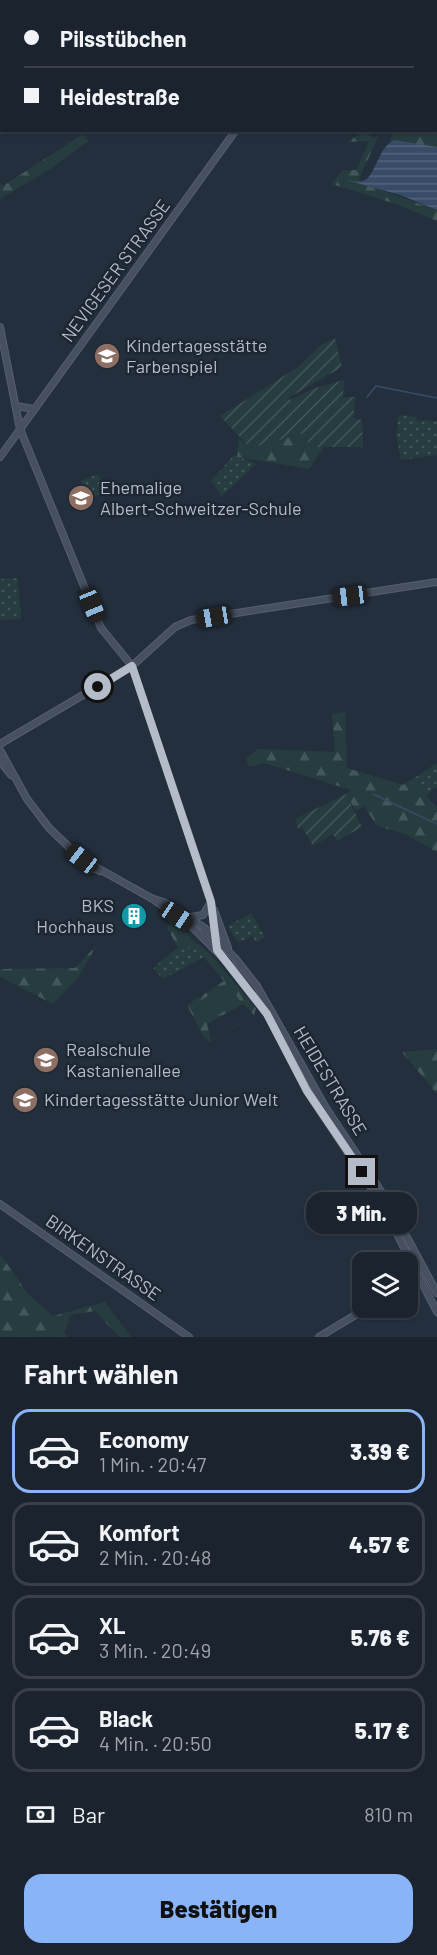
<!DOCTYPE html>
<html lang="de">
<head>
<meta charset="utf-8">
<style>
  :root { --surface:#1b232e; --page:#282f3a; --text:#f1f3f6; --muted:#a0a4aa; --line:#39404a; --accent:#8ab4f8 }
  body { margin:0; font-family:Barlow,sans-serif; background:var(--page); color:var(--text); height:100vh; display:flex; flex-direction:column; font-size:22px; white-space:nowrap }
  * { box-sizing:border-box; margin:0 }
  p { font-size:20px; color:var(--muted) }
  .icon { flex:none; width:33px; height:33px; fill:none; stroke:currentColor; stroke-width:2; stroke-linecap:round; stroke-linejoin:round }
  .map { position:relative; height:1337px; overflow:hidden }
  .sheet { display:flex; flex-direction:column; background:var(--surface); flex:1 }
  .sheet>* { flex:none }
  .top-card { position:absolute; left:0px; top:0px; width:438px; height:132px; box-shadow:0 2px 4px #0004,0 0 0 2px var(--line); display:grid; align-content:center; height:132px; padding:0 24px; background:var(--surface) }
  .buttons { position:absolute; left:352px; top:1252px; display:grid; gap:12px }
  .buttons a { display:grid; place-items:center; width:66px; height:66px; border-radius:12px; background:var(--surface); box-shadow:0 2px 4px #0004,0 0 0 2px var(--line); font-size:30px }
  .end { position:absolute; width:27px; height:27px; margin:-14px; border:8px solid #b4bcc9; background:#111; box-shadow:0 0 0 3px #111 }
  .from { border-radius:50% }
  .bubble { position:absolute; height:42px; border-radius:18px; background:var(--surface); box-shadow:0 2px 4px #0004,0 0 0 2px var(--line); font-size:20px; font-weight:800; line-height:42px; text-align:center }
  .car { position:absolute; width:18px; height:36px; margin:-18px -9px; border-radius:8px; box-shadow:0 0 4px 2px #0007; background:linear-gradient(#222 24%,#8ab4d8 0 40%,#222 0 76%,#8ab4d8 0 86%,#222 0) }
  .top-card b { display:flex; align-items:center; gap:21px; height:57px; font-size:22px }
  .top-card b+b { border-top:2px solid var(--line) }
  .top-card i { width:15px; height:15px; background:var(--text) }
  ul { padding:0; list-style:none }
  li { display:flex; align-items:center; gap:18px; height:84px; margin:0 12px 9px; padding:0 12px; border:3px solid var(--line); border-radius:18px }
  li div { flex:1 }
  li b { display:block; font-size:22px }
  li em { font-style:normal; font-weight:800 }
  li.on { border-color:var(--accent) }
  li>.icon { width:54px; height:54px; stroke-width:1.5 }
  h2 { padding:0 24px; font-size:27px; line-height:72px }
  .pay { display:flex; align-items:center; gap:15px; height:66px; padding:0 24px; font-size:22px }
  .pay p { margin-inline-start:auto }
  .button { display:flex; gap:12px; margin-top:auto; padding:12px 24px }
  .button a { flex:1; height:69px; border-radius:18px; background:var(--accent); color:#111; font-size:24px; font-weight:800; line-height:69px; text-align:center }
  .map>svg:first-child { display:block }
  .grass { fill:url(#grass-dots) }
  .forest { fill:url(#forest-firs); fill-rule:evenodd }
  .garden { fill:url(#garden-furrows) }
  .pitch { fill:#263c3f }
  .water { fill:url(#water-rules) }
  .lines { fill:none; stroke-linecap:round; stroke-linejoin:round }
  .stream { stroke:#394c67; stroke-width:1.5 }
  .secondary-casing { stroke:#565f6c; stroke-width:8 }
  .secondary { stroke:#465061; stroke-width:6 }
  .route { stroke:#b4bcc9; stroke-width:8 }
  .labels { text-anchor:middle; stroke-width:5; stroke-linejoin:round; paint-order:stroke }
  .street-label { font-size:18px; fill:#b4bcc9; stroke:#1d2633 }
  .poi-label { font-size:18px; fill:#b4bcc9; stroke:#1d2633; text-anchor:start }
</style>
</head>
<body>
<div class="map">
<svg width="437" height="1337" viewBox="0 0 437 1337">
  <defs>
    <pattern id="grass-dots" width="8" height="8" patternUnits="userSpaceOnUse" patternTransform="scale(1.5)"><rect width="8" height="8" fill="#263c3f"/><path d="M2 2h.1M6 6h.1" fill="none" stroke="#435659" stroke-width="1.8" stroke-linecap="round"/></pattern>
    <pattern id="forest-firs" width="22" height="20" patternUnits="userSpaceOnUse" patternTransform="scale(1.5)"><rect width="22" height="20" fill="#263c3f"/><path d="M5 1l3.5 6h-7zM16 11l3.5 6h-7z" fill="#435659"/></pattern>
    <pattern id="garden-furrows" width="10" height="10" patternUnits="userSpaceOnUse" patternTransform="scale(1.5)"><rect width="10" height="10" fill="#263c3f"/><path d="M-1 1l2-2M0 10L10 0M9 11l2-2" fill="none" stroke="#435659"/></pattern>
    <pattern id="water-rules" width="6" height="5" patternUnits="userSpaceOnUse" patternTransform="scale(1.5)"><rect width="6" height="5" fill="#394c67"/><path d="M0 2.5h6" fill="none" stroke="#53647b"/></pattern>
  </defs>
  <rect width="100%" height="100%" fill="#242f3e"/>
  <g class="grass">
    <path d="M399 415 416 417 417 420 437 421V455L401 460 396 434Z"/>
    <path d="M234 455 256 464 222 496 211 481Z"/>
    <path d="M98 474 106 491 89 499 81 481Z"/>
    <path d="M18 578 21 619 0 620V579Z"/>
    <path d="M437 763V787L430 791 427 798 410 781Z"/>
    <path d="M251 913 265 937 256 942 252 936 238 943 228 926Z"/>
    <path d="M196 948 204 957 163 979 153 968 176 949Z"/>
  </g>
  <g class="forest">
    <path d="M437 106V147L390 141 392 135 389 131 436 130Z"/>
    <path d="M365 131 373 138 379 135 359 179 363 184 437 210V221L396 204 332 184 342 170H356L369 141 347 142Z"/>
    <path d="M83 134 88 141 50 169 0 199V182L3 186Z"/>
    <path d="M308 432 309 447H324L309 469 237 457 239 439 250 448Z"/>
    <path d="M345 712 347 768 403 785 410 780 437 807V852L405 834 377 826 364 806 356 811 346 794 351 790 264 763 249 767 246 758 258 749 335 752 332 714Z"/>
    <path d="M167 916 213 957 256 1008 254 1015 209 1042 203 1036 187 1005 224 981 196 948 179 949 167 928 170 923ZM243 1004 254 1015 211 1040 207 1024Z"/>
    <path d="M97 945 77 979 53 1004 0 977V969L75 968Z"/>
    <path d="M437 1049V1094L402 1052Z"/>
    <path d="M0 1254 29 1295 53 1316 105 1302 131 1337H119L95 1311 71 1315 64 1333 67 1337H0Z"/>
  </g>
  <g class="garden">
    <path d="M335 338 342 367 288 398 290 400 312 389 344 380 343 397H356L353 418 362 420 363 447H308V432L250 448 220 416 298 367 321 345Z"/>
    <path d="M346 794 362 827 337 841 333 834 313 846 302 827 298 829 295 819Z"/>
  </g>
  <path class="pitch" d="M228 983 240 1001 206 1023 194 1005Z"/>
  <path class="water" d="M394 140 437 147V210L400 195 346 180C350 180 360 183 365 180 376 174 378 148 394 140Z"/>
  <g class="lines">
    <g class="stream">
      <path d="M367 397 376 386 437 398"/>
      <path d="M373 794 437 824"/>
    </g>
    <g class="secondary-casing">
      <g id="secondary">
        <path d="M328 2 329 0"/>
        <path d="M0 327 20 429 101 628 132 666 211 901 217 950"/>
        <path d="M16 406 34 409"/>
        <path d="M0 457 236 130"/>
        <path d="M0 744 132 666 175 627 191 620 437 582"/>
        <path d="M0 750 27 799 49 828 89 866 100 871"/>
        <path d="M0 761 11 775"/>
        <path d="M85 861 151 898 189 924 230 965 267 1014 307 1091 380 1201 437 1312"/>
        <path d="M151 898 166 903 205 928 235 958 257 986 326 1108 388 1202 437 1293"/>
        <path d="M214 910 228 948"/>
        <path d="M191 917 203 915 209 905"/>
        <path d="M0 1204 189 1337"/>
        <path d="M408 1283 419 1277"/>
        <path d="M319 1337 367 1308"/>
      </g>
    </g>
    <use href="#secondary" class="secondary"/>
  </g>
  <g class="lines">
    <path class="route" d="M98 687 132 666 211 902 217 950 267 1014 307 1091 362 1172"/>
  </g>
  <defs>
    <g id="school-disc" transform="scale(1.35)"><circle r="9.5" fill="#8d6e63" stroke="#1d2633"/><path d="M0-5L7-2L0 1L-7-2ZM-4 1L0 2.5L4 1V4Q0 6-4 4Z" fill="#fff"/></g>
    <g id="building-disc" transform="scale(1.35)"><circle r="9.5" fill="#0f9aa8" stroke="#1d2633"/><path d="M-4-6H4V6H1V3H-1V6H-4ZM-2.5-4.3h1.7v1.8h-1.7ZM.8-4.3h1.7v1.8H.8ZM-2.5-1h1.7V.8h-1.7ZM.8-1h1.7V.8H.8Z" fill="#fff"/></g>
  </defs>
  <g fill-rule="evenodd">
    <use href="#school-disc" x="107" y="356"/>
    <use href="#school-disc" x="81" y="498"/>
    <use href="#building-disc" x="134" y="916"/>
    <use href="#school-disc" x="46" y="1060"/>
    <use href="#school-disc" x="25" y="1100"/>
  </g>
  <g class="labels">
    <g class="street-label">
      <text transform="translate(116 271) rotate(-54)" y="6">NEVIGESER STRASSE</text>
      <text transform="translate(330 1081) rotate(59)" y="6">HEIDESTRASSE</text>
      <text transform="translate(103 1258) rotate(35)" y="6">BIRKENSTRASSE</text>
    </g>
    <g class="poi-label">
      <text x="126" y="352">Kindertagesstätte<tspan x="126" dy="21">Farbenspiel</tspan></text>
      <text x="100" y="494">Ehemalige<tspan x="100" dy="21">Albert-Schweitzer-Schule</tspan></text>
      <text x="114" y="912" text-anchor="end">BKS<tspan x="114" dy="21">Hochhaus</tspan></text>
      <text x="66" y="1056">Realschule<tspan x="66" dy="21">Kastanienallee</tspan></text>
      <text x="44" y="1106">Kindertagesstätte Junior Welt</text>
    </g>
  </g>
</svg>
<div class="buttons">
<a><svg class="icon" aria-label="layers" viewBox="0 0 24 24"><path d="M12 4l9 5-9 5-9-5zM3 14l9 5 9-5"/></svg></a>
</div>
<i class="end from" style="left:98px;top:687px"></i>
<i class="end" style="left:362px;top:1172px"></i>
<div class="bubble" style="left:306px;top:1192px;width:111px">3 Min.</div>
<i class="car" style="left:350px;top:596px;rotate:263deg"></i>
<i class="car" style="left:92px;top:605px;rotate:158deg"></i>
<i class="car" style="left:214px;top:617px;rotate:261deg"></i>
<i class="car" style="left:82px;top:859px;rotate:308deg"></i>
<i class="car" style="left:177px;top:916px;rotate:124deg"></i>
<div class="top-card">
<b><i class="from"></i>Pilsstübchen</b>
<b><i></i>Heidestraße</b>
</div>
</div>
<section class="sheet">
<h2>Fahrt wählen</h2>
<ul>
<li class="on"><svg class="icon" aria-label="car" viewBox="0 0 24 24"><path d="M5 17H2v-5l4-1 3-4h7l3 4 3 1v5h-3M9 17h6M6 11h13"/><circle cx="7" cy="17" r="2"/><circle cx="17" cy="17" r="2"/></svg><div><b>Economy</b><p>1 Min. · 20:47</p></div><em>3.39 €</em></li>
<li><svg class="icon" aria-label="car" viewBox="0 0 24 24"><path d="M5 17H2v-5l4-1 3-4h7l3 4 3 1v5h-3M9 17h6M6 11h13"/><circle cx="7" cy="17" r="2"/><circle cx="17" cy="17" r="2"/></svg><div><b>Komfort</b><p>2 Min. · 20:48</p></div><em>4.57 €</em></li>
<li><svg class="icon" aria-label="car" viewBox="0 0 24 24"><path d="M5 17H2v-5l4-1 3-4h7l3 4 3 1v5h-3M9 17h6M6 11h13"/><circle cx="7" cy="17" r="2"/><circle cx="17" cy="17" r="2"/></svg><div><b>XL</b><p>3 Min. · 20:49</p></div><em>5.76 €</em></li>
<li><svg class="icon" aria-label="car" viewBox="0 0 24 24"><path d="M5 17H2v-5l4-1 3-4h7l3 4 3 1v5h-3M9 17h6M6 11h13"/><circle cx="7" cy="17" r="2"/><circle cx="17" cy="17" r="2"/></svg><div><b>Black</b><p>4 Min. · 20:50</p></div><em>5.17 €</em></li>
</ul>
<div class="pay"><svg class="icon" aria-label="cash" viewBox="0 0 24 24"><path d="M3 7h18v10H3z"/><circle cx="12" cy="12" r="2"/></svg>Bar<p>810 m</p></div>
<div class="button"><a>Bestätigen</a></div>
</section>
</body>
</html>
